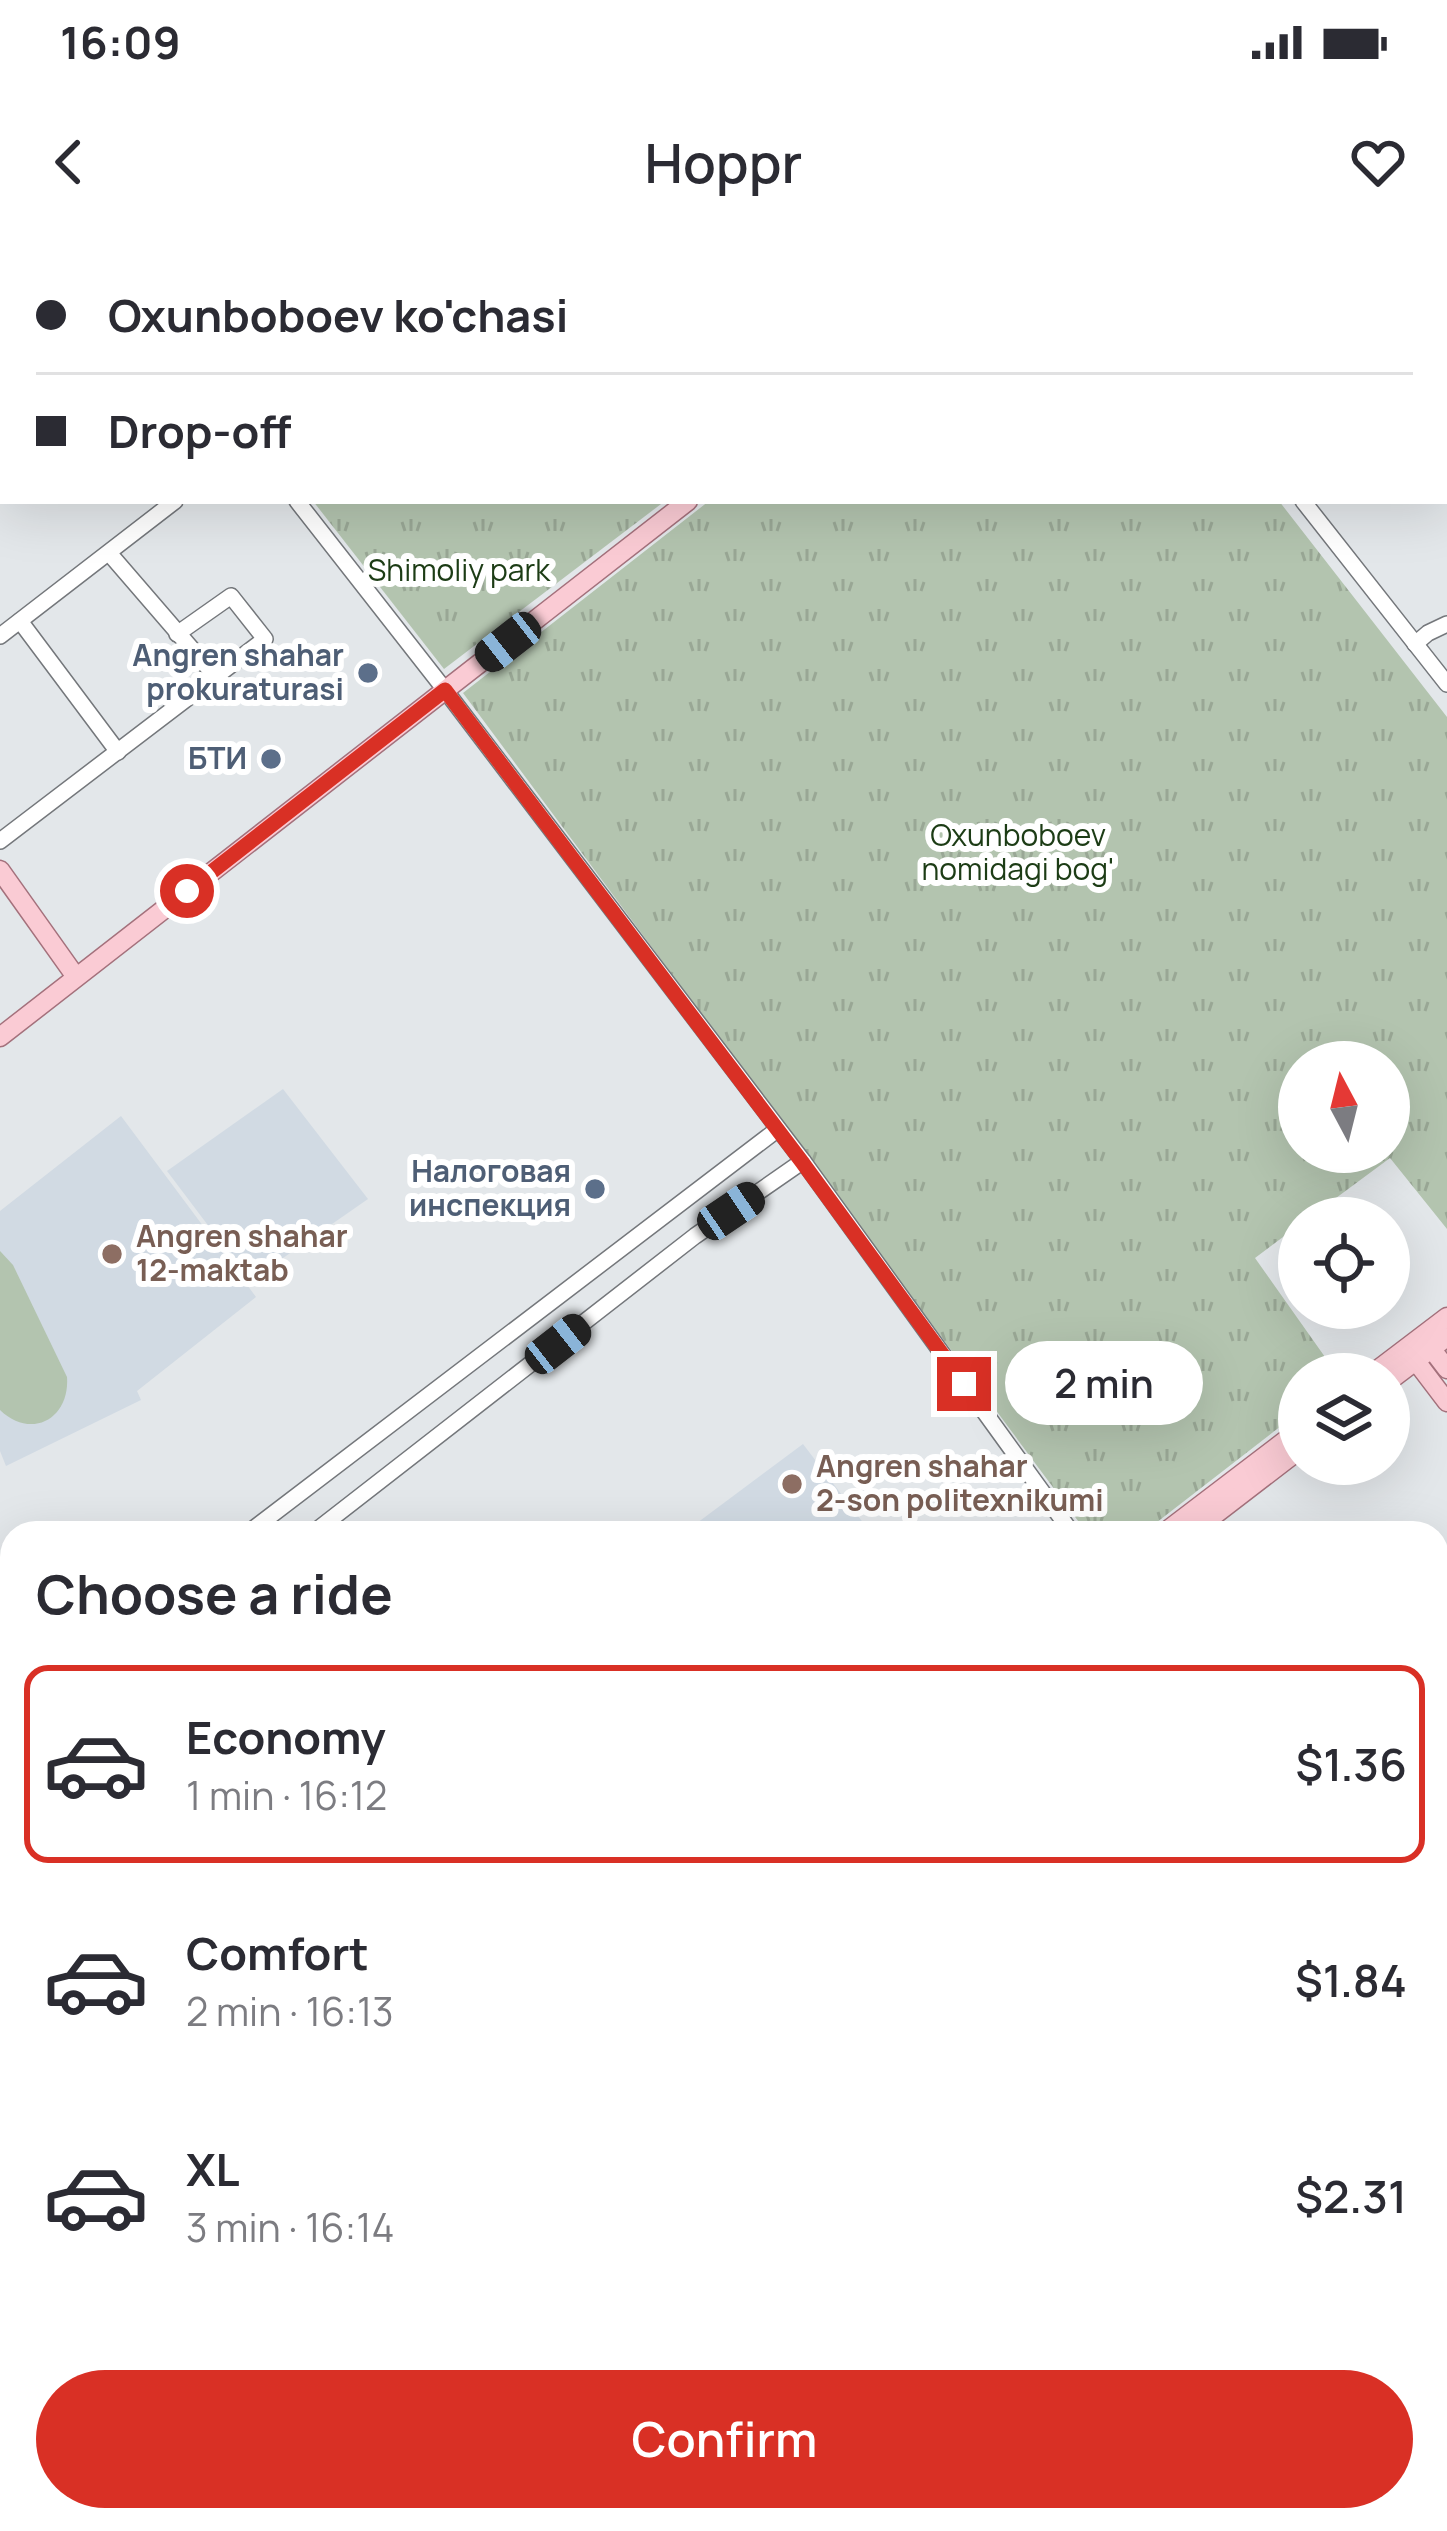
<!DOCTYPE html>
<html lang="en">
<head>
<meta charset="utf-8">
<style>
  :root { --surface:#fff; --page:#f2f2f3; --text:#2b2b33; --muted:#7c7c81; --line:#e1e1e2; --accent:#d93025 }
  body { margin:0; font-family:Manrope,sans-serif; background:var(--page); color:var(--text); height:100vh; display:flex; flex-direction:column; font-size:45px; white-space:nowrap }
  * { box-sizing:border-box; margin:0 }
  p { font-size:39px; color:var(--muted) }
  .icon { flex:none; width:66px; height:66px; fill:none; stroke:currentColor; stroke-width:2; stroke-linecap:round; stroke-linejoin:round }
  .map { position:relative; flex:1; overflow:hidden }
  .details { position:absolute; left:0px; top:1281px; width:1449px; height:1011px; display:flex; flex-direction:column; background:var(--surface); border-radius:36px 36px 0 0; box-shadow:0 12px 48px #0002 }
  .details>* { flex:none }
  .hud { position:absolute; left:0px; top:0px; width:1449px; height:264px; box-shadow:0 12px 48px #0002; display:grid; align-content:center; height:264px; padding:0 36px; background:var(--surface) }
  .needle { width:78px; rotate:353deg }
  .fabs { position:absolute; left:1278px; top:801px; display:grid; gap:24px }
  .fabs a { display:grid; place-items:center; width:132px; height:132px; border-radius:50%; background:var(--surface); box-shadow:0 12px 48px #0002; font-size:60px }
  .end { position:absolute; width:54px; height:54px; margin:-27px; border:15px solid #d93025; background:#fff; box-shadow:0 0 0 6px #fff }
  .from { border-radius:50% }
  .bubble { position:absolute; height:84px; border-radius:42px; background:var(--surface); box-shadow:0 12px 48px #0002; font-size:39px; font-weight:600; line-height:84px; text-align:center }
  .car { position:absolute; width:36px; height:72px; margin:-36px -18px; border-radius:15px; box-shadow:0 0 9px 3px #0007; background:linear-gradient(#222 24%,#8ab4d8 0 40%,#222 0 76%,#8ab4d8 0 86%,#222 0) }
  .hud b { display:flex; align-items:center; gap:42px; height:114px; font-size:45px }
  .hud b+b { border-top:3px solid var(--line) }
  .hud i { width:30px; height:30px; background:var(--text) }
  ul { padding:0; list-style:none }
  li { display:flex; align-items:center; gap:36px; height:198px; margin:0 24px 18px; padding:0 12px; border:6px solid transparent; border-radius:24px }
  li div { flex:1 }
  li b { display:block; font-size:45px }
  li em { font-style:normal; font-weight:600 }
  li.active { border-color:var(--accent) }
  li>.icon { width:108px; height:108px; stroke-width:1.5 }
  h2 { padding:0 36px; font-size:54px; line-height:144px }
  .primary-button { display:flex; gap:24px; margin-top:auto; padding:24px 36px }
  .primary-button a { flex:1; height:138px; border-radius:72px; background:var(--accent); color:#fff; font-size:48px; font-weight:600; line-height:138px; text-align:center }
  .status { display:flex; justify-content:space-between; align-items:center; height:84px; padding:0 60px; background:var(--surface); direction:ltr }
  .status svg { height:33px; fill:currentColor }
  header { display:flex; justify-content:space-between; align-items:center; height:156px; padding:0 36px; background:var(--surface); font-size:54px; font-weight:600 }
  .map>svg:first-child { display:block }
  .built { fill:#d1dae3 }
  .grass { fill:#b3c4af }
  .forest { fill:url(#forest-firs) }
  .park { fill:url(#park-tufts); fill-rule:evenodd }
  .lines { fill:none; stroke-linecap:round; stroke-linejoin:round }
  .minor-casing { stroke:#74777b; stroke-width:18 }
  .major-casing { stroke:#a4717c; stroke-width:21 }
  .minor { stroke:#fff; stroke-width:15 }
  .major { stroke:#facbd4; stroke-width:18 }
  .route { stroke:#d93025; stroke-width:15 }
  .service-dot { fill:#5c6f8a; stroke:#fff; stroke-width:4.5 }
  .education-dot { fill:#8d6e63; stroke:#fff; stroke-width:4.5 }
  .labels { text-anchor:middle; stroke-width:12; stroke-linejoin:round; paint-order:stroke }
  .park-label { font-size:30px; fill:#1c3c15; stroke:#fff }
  .service-label { font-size:30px; font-weight:bold; fill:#4e5e75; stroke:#fff; text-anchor:end }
  .education-label { font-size:30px; font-weight:bold; fill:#785e54; stroke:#fff; text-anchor:start }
</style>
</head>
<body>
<div class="status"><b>16:09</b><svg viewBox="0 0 49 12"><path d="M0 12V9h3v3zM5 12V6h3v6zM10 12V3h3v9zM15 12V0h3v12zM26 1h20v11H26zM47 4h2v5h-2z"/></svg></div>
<header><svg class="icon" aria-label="back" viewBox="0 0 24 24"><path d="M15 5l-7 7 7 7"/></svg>Hoppr<svg class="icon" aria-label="heart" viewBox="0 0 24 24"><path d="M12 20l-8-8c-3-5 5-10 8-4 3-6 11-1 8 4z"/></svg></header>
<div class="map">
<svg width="1447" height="2291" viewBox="0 0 1447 2291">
  <defs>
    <pattern id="forest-firs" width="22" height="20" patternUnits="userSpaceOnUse" patternTransform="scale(3)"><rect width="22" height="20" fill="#b3c4af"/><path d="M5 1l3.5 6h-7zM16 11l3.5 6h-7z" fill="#99a795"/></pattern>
    <pattern id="park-tufts" width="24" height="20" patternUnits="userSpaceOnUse" patternTransform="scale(3)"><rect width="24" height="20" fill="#b3c4af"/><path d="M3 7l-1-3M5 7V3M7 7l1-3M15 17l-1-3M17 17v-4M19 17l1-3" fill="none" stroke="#99a795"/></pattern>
  </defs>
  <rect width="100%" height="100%" fill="#e3e7ea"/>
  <g class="built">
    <path d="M1126 0H1431L1433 3H1129Z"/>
    <path d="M283 849 368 959 250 1041 167 931Z"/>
    <path d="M121 876 256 1057 137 1151 141 1160 6 1226 0 1211V971Z"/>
    <path d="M803 1204 871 1293H695L697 1283Z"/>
    <path d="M0 1636 12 1641V1982L0 1987Z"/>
    <path d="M1112 2280H1164L1171 2291H1098Z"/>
    <path d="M1171 2280H1430L1434 2285 1426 2291H1179Z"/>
  </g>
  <g class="grass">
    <path d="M0 1011 13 1025 67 1137C70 1179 31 1200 0 1170Z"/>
    <path d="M196 2280H661L669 2291H201Z"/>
  </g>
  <path class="forest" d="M12 2104V2280H196L201 2291H0V2109Z"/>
  <g class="park">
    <path d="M108 0H1010L1006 3H111Z"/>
    <path d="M313 261H665L444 429Z"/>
    <path d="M709 261H1279L1447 477V989L1390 918 1309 978H1299V985L1255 1018 1337 1134H1299V1172L1143 1293H1087L463 453ZM1299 822H1389V912H1299Z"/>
  </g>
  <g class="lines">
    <g class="minor-casing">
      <g id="minor">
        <path d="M1097 0 1099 3"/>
        <path d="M78 3 82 0"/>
        <path d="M0 62 3 60"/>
        <path d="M1446 138 1447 137"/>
        <path d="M0 201 3 198"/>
        <path d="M297 261 445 450 803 921 1072 1293"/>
        <path d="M1303 261 1447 444"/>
        <path d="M109 313 216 437"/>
        <path d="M20 381 118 512"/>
        <path d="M0 396 175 261"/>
        <path d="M1415 404 1428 393 1447 384"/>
        <path d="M0 601 265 399 231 356 177 394"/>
        <path d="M248 1293 778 889"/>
        <path d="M313 1293 695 996 803 921"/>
        <path d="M0 1463 12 1456"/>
        <path d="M0 1506 12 1499"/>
        <path d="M1437 1798 1447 1791"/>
        <path d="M1437 1844 1447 1836"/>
        <path d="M704 2280 713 2291"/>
        <path d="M799 2291 813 2280"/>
        <path d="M860 2291 874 2280"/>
      </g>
    </g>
    <g class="major-casing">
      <g id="major">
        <path d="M1020 3 1024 0"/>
        <path d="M0 630 76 737"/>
        <path d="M0 797 688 261"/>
        <path d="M1424 1099 1447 1129"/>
        <path d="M1409 1112 1447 1162"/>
        <path d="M1372 1134 1447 1077"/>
        <path d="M1389 1141 1447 1097"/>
        <path d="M1164 1293 1299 1190"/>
        <path d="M1191 1293 1299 1210"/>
        <path d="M0 2047 12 2042"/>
        <path d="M0 2068 12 2062"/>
      </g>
    </g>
    <use href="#minor" class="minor"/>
    <use href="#major" class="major"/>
  </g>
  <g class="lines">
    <path class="route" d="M187 651 445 450 802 922 964 1144"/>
  </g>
  <g class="service-dot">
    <circle cx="368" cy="433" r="12"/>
    <circle cx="271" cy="519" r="12"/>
    <circle cx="595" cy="949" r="12"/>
  </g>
  <g class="education-dot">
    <circle cx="112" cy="1014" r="12"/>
    <circle cx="792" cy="1244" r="12"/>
  </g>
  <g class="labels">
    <g class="park-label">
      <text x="459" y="341">Shimoliy park</text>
      <text x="1018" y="606">Oxunboboev<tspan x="1018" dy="34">nomidagi bog'</tspan></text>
    </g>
    <g class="service-label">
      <text x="344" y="426">Angren shahar<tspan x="344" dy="34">prokuraturasi</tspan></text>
      <text x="247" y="529">БТИ</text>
      <text x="571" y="942">Налоговая<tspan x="571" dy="34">инспекция</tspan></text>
    </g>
    <g class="education-label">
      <text x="136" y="1007">Angren shahar<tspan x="136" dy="34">12-maktab</tspan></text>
      <text x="816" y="1237">Angren shahar<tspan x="816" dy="34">2-son politexnikumi</tspan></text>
    </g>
  </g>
</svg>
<div class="fabs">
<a><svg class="needle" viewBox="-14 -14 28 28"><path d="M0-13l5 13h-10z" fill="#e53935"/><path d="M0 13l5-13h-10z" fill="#7c7c81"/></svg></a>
<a><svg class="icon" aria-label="locate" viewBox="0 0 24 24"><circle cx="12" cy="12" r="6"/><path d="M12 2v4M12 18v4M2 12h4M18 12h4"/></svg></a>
<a><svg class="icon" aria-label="layers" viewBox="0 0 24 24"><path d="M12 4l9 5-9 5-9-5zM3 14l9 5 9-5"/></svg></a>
</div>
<i class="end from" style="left:187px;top:651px"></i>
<i class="end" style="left:964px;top:1144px"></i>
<div class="bubble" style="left:1005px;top:1101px;width:198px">2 min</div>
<i class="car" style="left:508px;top:402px;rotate:232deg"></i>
<i class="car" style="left:731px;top:971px;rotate:56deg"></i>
<i class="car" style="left:558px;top:1104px;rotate:52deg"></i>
<div class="hud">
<b><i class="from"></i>Oxunboboev ko'chasi</b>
<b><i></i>Drop-off</b>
</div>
<section class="details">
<h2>Choose a ride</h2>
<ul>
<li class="active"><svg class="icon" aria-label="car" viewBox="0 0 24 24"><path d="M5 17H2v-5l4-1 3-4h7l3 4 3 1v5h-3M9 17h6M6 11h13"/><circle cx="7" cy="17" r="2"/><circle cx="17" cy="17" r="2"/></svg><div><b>Economy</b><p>1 min · 16:12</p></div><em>$1.36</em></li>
<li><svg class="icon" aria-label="car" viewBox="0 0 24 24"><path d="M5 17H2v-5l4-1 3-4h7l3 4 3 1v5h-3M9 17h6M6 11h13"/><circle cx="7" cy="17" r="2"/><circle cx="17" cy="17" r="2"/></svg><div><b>Comfort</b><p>2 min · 16:13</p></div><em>$1.84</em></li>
<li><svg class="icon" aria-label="car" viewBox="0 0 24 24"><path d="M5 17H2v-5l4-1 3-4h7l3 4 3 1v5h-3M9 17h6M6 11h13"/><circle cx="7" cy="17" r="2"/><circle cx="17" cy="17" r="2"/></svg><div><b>XL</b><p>3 min · 16:14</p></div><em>$2.31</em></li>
</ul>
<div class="primary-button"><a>Confirm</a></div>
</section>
</div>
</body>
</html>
